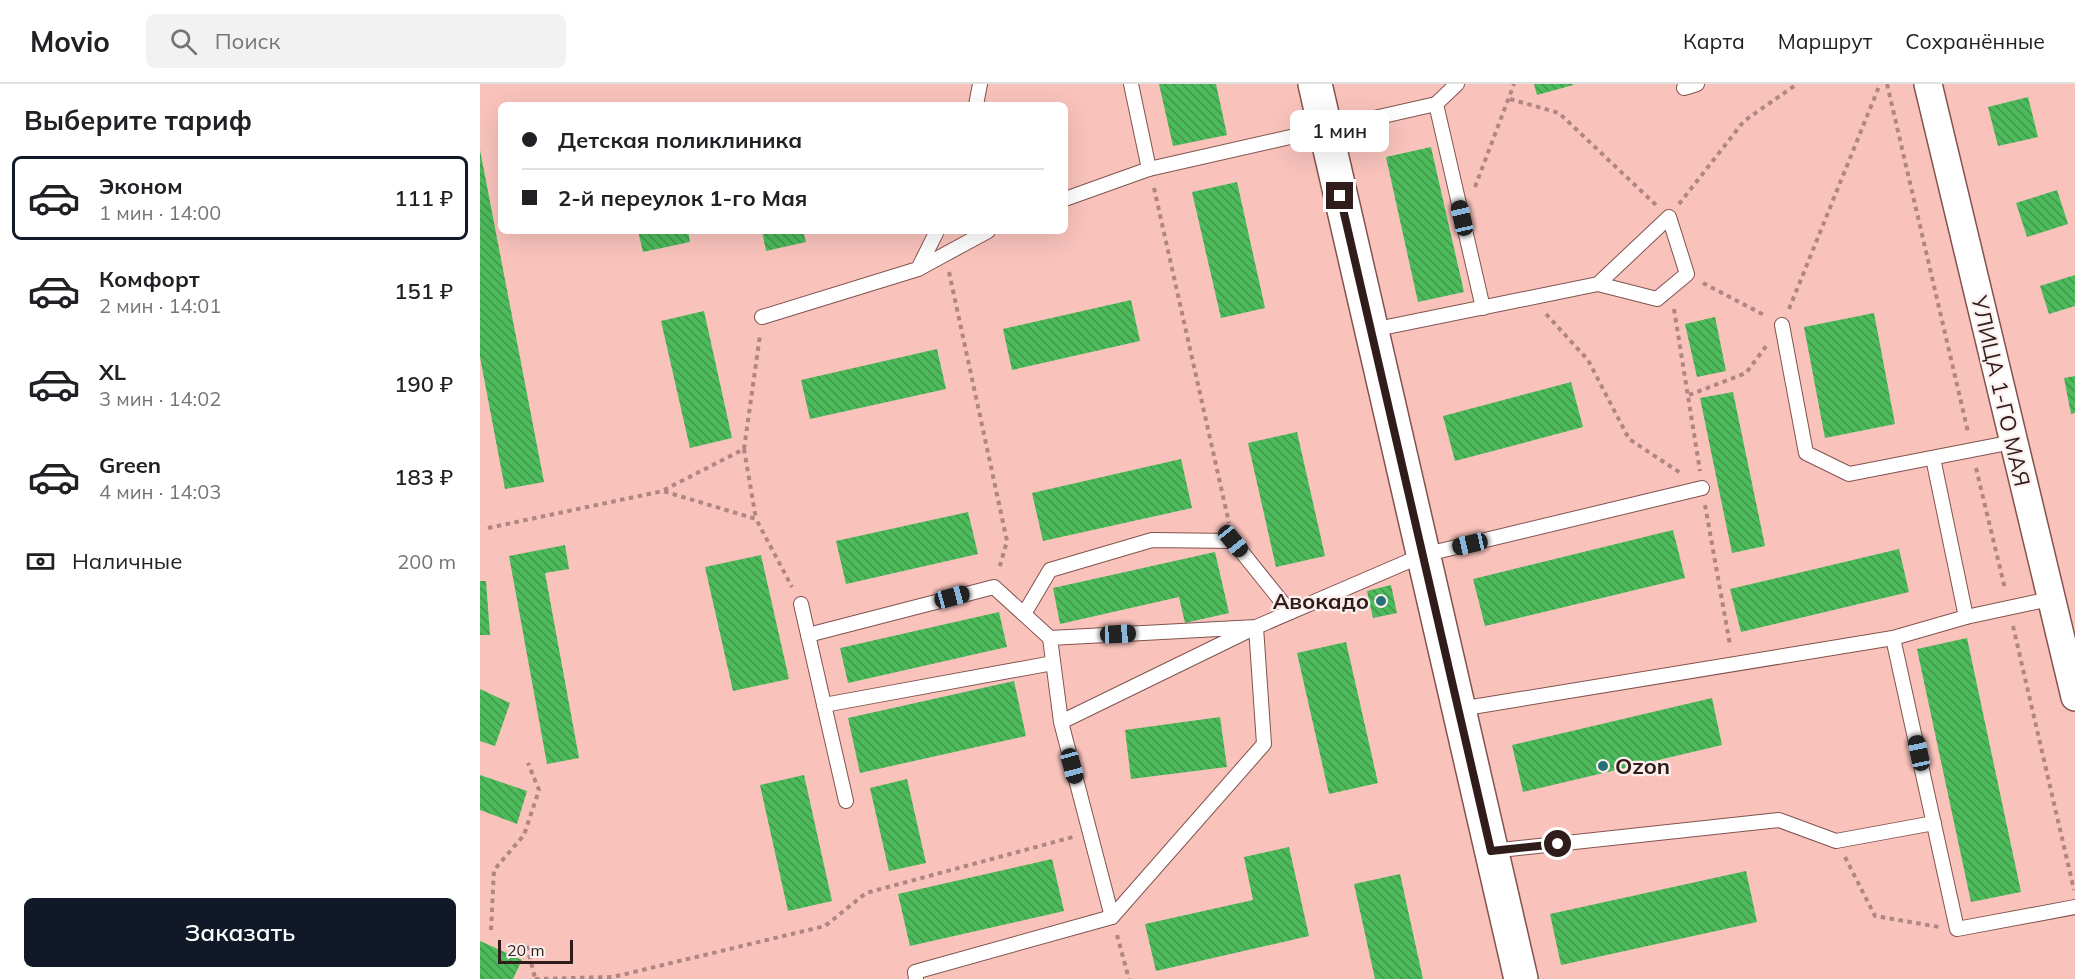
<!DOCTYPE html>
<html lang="ru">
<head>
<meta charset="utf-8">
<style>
  :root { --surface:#fff; --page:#f2f2f2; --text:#202124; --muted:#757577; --line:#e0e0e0; --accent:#111827 }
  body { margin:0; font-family:Mulish,sans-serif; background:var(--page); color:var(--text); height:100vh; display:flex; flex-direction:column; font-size:22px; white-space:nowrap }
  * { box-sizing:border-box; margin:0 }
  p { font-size:20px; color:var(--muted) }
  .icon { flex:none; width:33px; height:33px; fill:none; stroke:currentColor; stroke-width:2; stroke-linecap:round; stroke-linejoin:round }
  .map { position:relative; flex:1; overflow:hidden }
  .panel { display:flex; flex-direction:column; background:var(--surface); width:480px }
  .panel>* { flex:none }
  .top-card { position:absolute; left:18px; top:18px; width:570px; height:132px; border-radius:9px; box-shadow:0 6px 24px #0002; display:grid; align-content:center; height:132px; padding:0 24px; background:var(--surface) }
  .scale { position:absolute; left:18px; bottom:15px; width:75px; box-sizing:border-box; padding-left:6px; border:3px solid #301d1b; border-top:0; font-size:16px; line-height:21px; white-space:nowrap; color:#301d1b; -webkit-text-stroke:4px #fbf0ee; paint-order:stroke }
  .end { position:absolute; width:27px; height:27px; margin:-14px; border:8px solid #301d1b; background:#fff; box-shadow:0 0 0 3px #fff }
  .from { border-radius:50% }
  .bubble { position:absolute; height:42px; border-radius:9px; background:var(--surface); box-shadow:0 6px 24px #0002; font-size:20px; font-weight:600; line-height:42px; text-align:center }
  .car { position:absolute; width:18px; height:36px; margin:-18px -9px; border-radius:8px; box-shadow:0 0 4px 2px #0007; background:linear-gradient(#222 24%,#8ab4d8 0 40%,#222 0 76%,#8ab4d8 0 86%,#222 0) }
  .top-card b { display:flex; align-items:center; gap:21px; height:57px; font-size:22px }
  .top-card b+b { border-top:2px solid var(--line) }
  .top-card i { width:15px; height:15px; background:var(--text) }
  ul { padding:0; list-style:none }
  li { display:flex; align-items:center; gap:18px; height:84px; margin:0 12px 9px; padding:0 12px; border:3px solid transparent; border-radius:9px }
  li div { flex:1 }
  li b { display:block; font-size:22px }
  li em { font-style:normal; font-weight:600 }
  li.selected { border-color:var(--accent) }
  li>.icon { width:54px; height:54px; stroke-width:1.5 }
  h2 { padding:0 24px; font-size:27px; line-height:72px }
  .pay { display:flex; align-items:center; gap:15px; height:66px; padding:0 24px; font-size:22px }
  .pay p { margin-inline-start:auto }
  .action { display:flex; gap:12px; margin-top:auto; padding:12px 24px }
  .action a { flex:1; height:69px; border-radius:9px; background:var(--accent); color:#fff; font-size:24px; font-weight:600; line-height:69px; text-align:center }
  header { display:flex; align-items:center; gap:36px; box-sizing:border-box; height:84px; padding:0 30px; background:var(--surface); border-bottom:2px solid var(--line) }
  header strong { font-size:28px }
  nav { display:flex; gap:33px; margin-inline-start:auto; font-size:21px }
  .search { width:420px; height:54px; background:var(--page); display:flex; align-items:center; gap:15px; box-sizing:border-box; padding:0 21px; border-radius:9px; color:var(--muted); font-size:22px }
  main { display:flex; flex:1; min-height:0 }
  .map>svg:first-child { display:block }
  .building { fill:url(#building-back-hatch) }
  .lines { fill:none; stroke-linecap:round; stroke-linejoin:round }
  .service-casing { stroke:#82534e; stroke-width:16 }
  .minor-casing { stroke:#82534e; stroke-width:30 }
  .tertiary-casing { stroke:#82534e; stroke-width:36 }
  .path { stroke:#af8681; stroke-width:4; stroke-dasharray:4.5 4.5; stroke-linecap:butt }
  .service { stroke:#fff; stroke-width:14 }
  .minor { stroke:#fff; stroke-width:27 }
  .tertiary { stroke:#fff; stroke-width:33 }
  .route { stroke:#301d1b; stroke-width:8 }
  .poi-dot { fill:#267078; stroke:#fbf0ee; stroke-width:2 }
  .labels { text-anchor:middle; stroke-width:4.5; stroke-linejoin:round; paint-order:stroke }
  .street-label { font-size:22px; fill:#301d1b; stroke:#fbf0ee }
  .poi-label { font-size:22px; font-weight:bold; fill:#301d1b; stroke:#fbf0ee; text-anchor:end }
</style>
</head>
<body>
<header>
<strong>Movio</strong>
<div class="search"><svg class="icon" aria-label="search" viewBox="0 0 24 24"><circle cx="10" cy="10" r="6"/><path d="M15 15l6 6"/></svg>Поиск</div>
<nav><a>Карта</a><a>Маршрут</a><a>Сохранённые</a></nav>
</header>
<main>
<section class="panel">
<h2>Выберите тариф</h2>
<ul>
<li class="selected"><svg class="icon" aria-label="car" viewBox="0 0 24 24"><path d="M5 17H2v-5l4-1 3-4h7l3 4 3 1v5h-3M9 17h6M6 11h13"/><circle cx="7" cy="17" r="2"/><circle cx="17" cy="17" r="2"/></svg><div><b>Эконом</b><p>1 мин · 14:00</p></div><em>111 ₽</em></li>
<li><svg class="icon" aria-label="car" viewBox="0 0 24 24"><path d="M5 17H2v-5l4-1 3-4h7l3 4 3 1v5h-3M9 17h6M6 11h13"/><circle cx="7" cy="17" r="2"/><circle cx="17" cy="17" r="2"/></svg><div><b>Комфорт</b><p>2 мин · 14:01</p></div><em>151 ₽</em></li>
<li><svg class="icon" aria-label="car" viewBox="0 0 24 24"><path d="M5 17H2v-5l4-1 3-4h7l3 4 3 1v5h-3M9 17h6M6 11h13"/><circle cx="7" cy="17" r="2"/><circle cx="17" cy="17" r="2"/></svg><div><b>XL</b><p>3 мин · 14:02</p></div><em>190 ₽</em></li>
<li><svg class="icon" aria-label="car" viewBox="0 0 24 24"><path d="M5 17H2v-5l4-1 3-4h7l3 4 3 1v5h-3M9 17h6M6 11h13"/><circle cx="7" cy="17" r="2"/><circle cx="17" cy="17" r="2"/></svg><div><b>Green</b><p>4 мин · 14:03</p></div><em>183 ₽</em></li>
</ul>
<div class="pay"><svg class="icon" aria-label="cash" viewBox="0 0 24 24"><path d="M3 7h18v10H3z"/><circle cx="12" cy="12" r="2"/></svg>Наличные<p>200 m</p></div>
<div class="action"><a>Заказать</a></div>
</section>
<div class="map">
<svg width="1595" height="895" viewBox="0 0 1595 895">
  <defs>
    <pattern id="building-back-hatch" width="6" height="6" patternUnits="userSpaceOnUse" patternTransform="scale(1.5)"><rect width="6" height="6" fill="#4dba5b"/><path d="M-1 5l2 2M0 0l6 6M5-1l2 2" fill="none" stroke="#40974a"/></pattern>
  </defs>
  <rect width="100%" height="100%" fill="#f9c3bc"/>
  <g class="building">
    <path d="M679 0H736L747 51 693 62Z"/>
    <path d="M1054 0H1093V1L1057 11Z"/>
    <path d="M1548 13 1558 53 1518 62 1508 23Z"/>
    <path d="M951 63 984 208 938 218 906 73Z"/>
    <path d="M0 66 64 398 25 405 0 273Z"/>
    <path d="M757 98 785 224 741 234 712 108Z"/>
    <path d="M1577 106 1588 140 1547 153 1536 119Z"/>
    <path d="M158 147H208L210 158 163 168Z"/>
    <path d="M282 147H323L326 158 286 167Z"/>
    <path d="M1595 191V222L1569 230 1560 202Z"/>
    <path d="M651 216 660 257 532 286 523 245Z"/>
    <path d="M224 227 252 354 210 364 181 237Z"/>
    <path d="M1394 229 1415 340 1345 354 1324 243Z"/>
    <path d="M1235 233 1246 287 1217 293 1205 240Z"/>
    <path d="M457 265 466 305 330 335 321 296Z"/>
    <path d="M1595 292V329L1591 330 1584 294Z"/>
    <path d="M1091 298 1103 343 975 377 963 332Z"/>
    <path d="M1253 308 1285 462 1252 469 1220 314Z"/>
    <path d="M817 348 845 472 796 483 768 359Z"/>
    <path d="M701 375 712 424 563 457 552 409Z"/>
    <path d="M488 428 498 470 366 500 356 457Z"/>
    <path d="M1193 446 1205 494 1005 542 993 495Z"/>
    <path d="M85 461 89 485 65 489 99 674 67 680 29 472Z"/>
    <path d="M1419 465 1429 508 1261 548 1250 505Z"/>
    <path d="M735 468 749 529 705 539 699 513 580 540 573 504Z"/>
    <path d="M281 471 309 595 253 607 225 483Z"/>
    <path d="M0 497H6L10 551H0Z"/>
    <path d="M911 501 917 529 893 534 887 507Z"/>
    <path d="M519 528 527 563 368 599 360 564Z"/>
    <path d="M1487 554 1541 808 1491 818 1437 565Z"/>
    <path d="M866 558 898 699 849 710 817 569Z"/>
    <path d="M534 597 546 652 380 689 368 634Z"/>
    <path d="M0 605 30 619 15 662 0 657Z"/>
    <path d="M1232 614 1242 661 1043 708 1032 661Z"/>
    <path d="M740 633 747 683 651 695 645 646Z"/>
    <path d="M0 691 47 707 37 740 0 726Z"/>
    <path d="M324 691 352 817 308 827 280 701Z"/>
    <path d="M427 695 446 779 409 787 390 704Z"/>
    <path d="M809 763 829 852 676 887 665 840 773 816 764 773Z"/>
    <path d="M572 775 584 827 430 862 418 810Z"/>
    <path d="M1266 787 1277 838 1081 881 1070 830Z"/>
    <path d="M920 790 943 895H895L874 800Z"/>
    <path d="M0 857 42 876 33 895H0Z"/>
  </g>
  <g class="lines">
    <g class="service-casing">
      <g id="service">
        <path d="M651 0 669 85"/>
        <path d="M1204 4 1217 0"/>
        <path d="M956 20 977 0"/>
        <path d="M496 21 500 0"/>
        <path d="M585 115 669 85 956 20 1003 224"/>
        <path d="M438 185 508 147"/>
        <path d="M282 233 438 185 457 147"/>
        <path d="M1302 241 1326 369 1369 390 1533 358"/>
        <path d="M892 246 1118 200 1177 215 1207 190 1189 133 1118 200"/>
        <path d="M1453 374 1486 533"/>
        <path d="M1570 515 1486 533 1413 554 1477 845 1595 823"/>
        <path d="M321 520 366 717"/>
        <path d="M544 530 570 486 672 456 753 457 810 528"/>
        <path d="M328 551 514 503 570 554"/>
        <path d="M344 621 573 579"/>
        <path d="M980 625 1413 554"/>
        <path d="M581 638 632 833 784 660 776 543 581 638 570 554 776 543 943 471 1222 404"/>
        <path d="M1011 767 1299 736 1356 757 1454 739"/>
        <path d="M436 895 435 888 632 833"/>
      </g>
    </g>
    <g class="minor-casing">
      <path id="minor" d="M1448 0 1595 613"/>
    </g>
    <g class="tertiary-casing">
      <path id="tertiary" d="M835 0 1041 895"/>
    </g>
    <g class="path">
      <path d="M1407 0 1488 348"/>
      <path d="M1030 15 1079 29 1176 121"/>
      <path d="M995 103 1034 0"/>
      <path d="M674 104 749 439"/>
      <path d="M1199 120 1264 37 1317 0"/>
      <path d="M469 188 527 457 519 485"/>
      <path d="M1223 199 1286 232"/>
      <path d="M1194 225 1220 387"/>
      <path d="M1309 225 1400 0"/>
      <path d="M1066 230 1108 276 1149 355 1202 390"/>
      <path d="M1209 311 1266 289 1287 261"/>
      <path d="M264 365 276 435"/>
      <path d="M1496 384 1525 505"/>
      <path d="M184 406 264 365 280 251"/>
      <path d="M1225 421 1250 561"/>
      <path d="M8 444 183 407 276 435 312 503"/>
      <path d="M1533 542 1594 806"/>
      <path d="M1365 773 1395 832 1459 843"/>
      <path d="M11 846 14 786 44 751 59 706 48 679"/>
      <path d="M637 851 649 895"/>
      <path d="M47 862 55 894"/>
      <path d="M55 895 133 893 345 842 386 809 593 753"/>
    </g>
    <use href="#service" class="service"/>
    <use href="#minor" class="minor"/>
    <use href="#tertiary" class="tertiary"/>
  </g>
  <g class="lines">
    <path class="route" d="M860 112 1011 767 1078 760"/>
  </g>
  <g class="poi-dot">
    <circle cx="901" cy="517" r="6"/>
    <circle cx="1123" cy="682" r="6"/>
  </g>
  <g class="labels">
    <g class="street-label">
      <text transform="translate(1521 307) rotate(77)" y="8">УЛИЦА 1-ГО МАЯ</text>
    </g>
    <g class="poi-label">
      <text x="889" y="525">Авокадо</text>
      <text x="1135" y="690" text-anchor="start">Ozon</text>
    </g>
  </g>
</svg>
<div class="scale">20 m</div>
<i class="end from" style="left:1078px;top:760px"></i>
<i class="end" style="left:860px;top:112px"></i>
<div class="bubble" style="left:810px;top:26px;width:99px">1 мин</div>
<i class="car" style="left:982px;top:134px;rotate:347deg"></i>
<i class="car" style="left:753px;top:457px;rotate:141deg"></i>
<i class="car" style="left:990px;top:460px;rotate:257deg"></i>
<i class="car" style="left:472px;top:513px;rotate:75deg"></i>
<i class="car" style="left:638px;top:550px;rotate:87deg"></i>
<i class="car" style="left:1439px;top:669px;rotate:348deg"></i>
<i class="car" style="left:592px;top:682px;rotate:165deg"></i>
<div class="top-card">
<b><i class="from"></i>Детская поликлиника</b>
<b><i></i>2-й переулок 1-го Мая</b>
</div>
</div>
</main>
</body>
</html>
